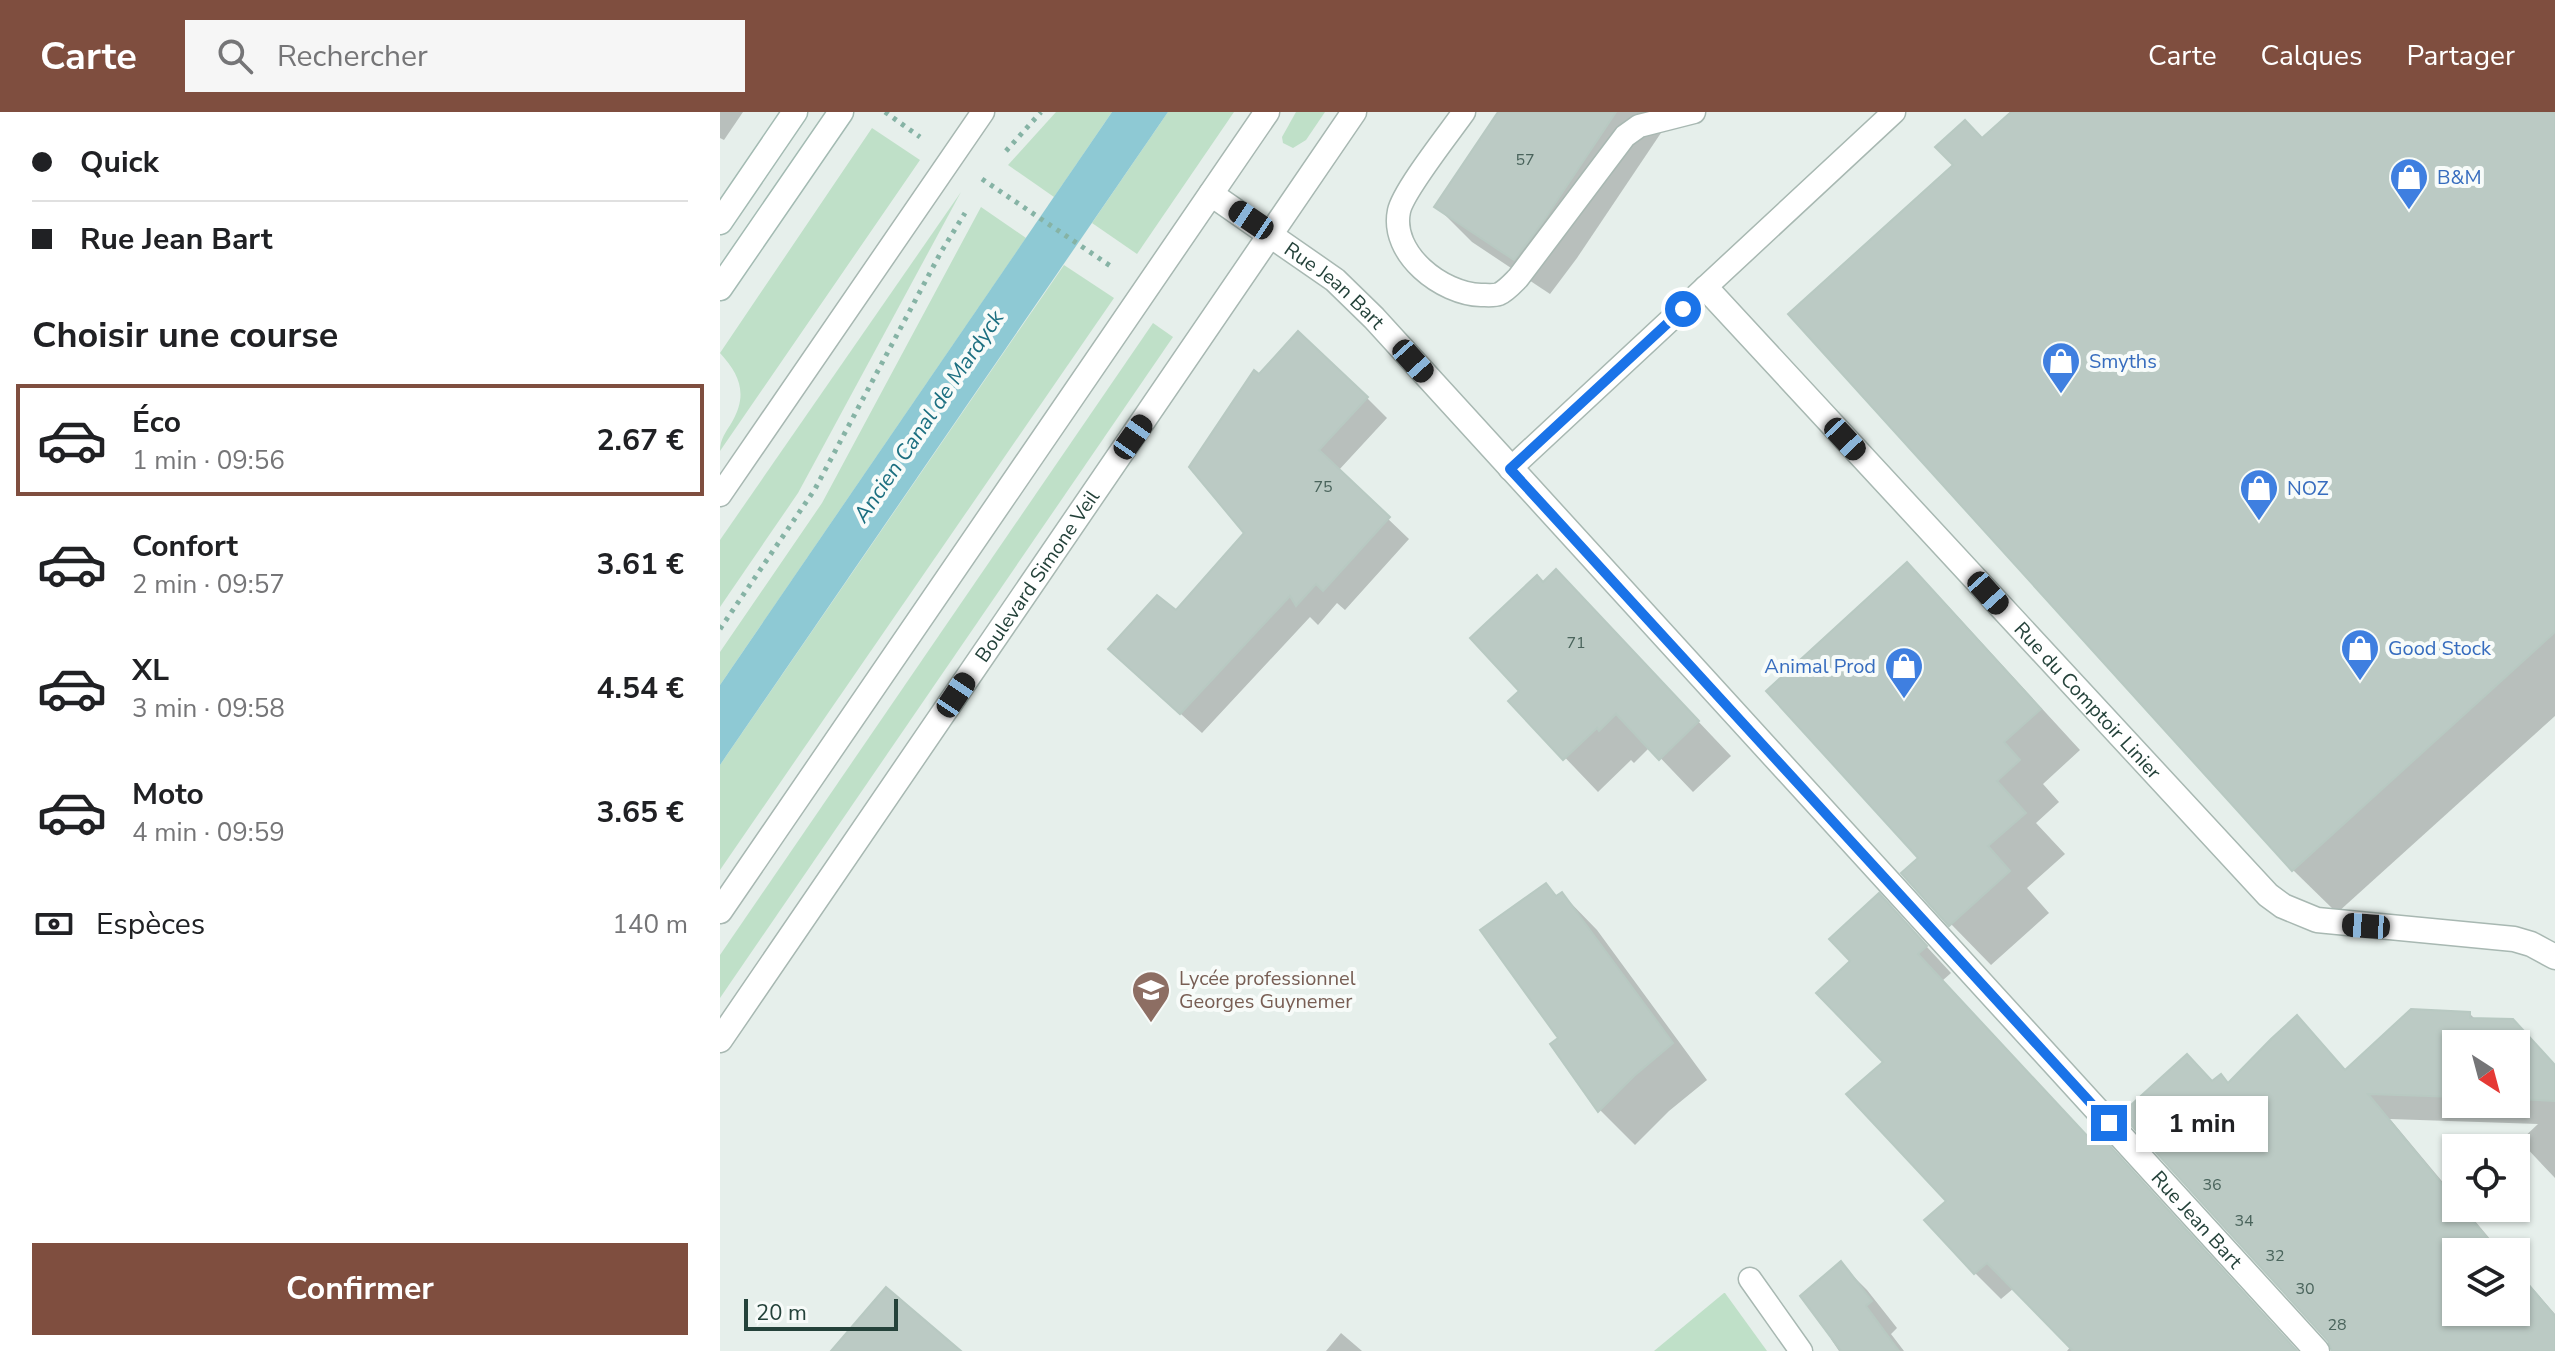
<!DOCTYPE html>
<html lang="fr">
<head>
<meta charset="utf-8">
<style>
  :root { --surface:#fff; --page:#f6f6f6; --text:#202124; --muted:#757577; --line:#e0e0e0; --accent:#7f4e3f }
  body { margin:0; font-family:"Nunito Sans",sans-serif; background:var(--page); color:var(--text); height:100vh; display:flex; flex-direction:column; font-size:30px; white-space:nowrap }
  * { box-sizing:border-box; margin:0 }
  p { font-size:26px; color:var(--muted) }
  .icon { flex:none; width:44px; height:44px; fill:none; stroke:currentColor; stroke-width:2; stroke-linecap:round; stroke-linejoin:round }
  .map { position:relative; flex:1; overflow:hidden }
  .sheet { display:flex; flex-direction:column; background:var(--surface); width:720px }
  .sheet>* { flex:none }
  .banner { display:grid; align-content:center; height:176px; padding:0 32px; background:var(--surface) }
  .needle { width:52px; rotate:144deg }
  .fabs { position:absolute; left:1722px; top:918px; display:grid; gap:16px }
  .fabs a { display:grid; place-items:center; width:88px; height:88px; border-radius:0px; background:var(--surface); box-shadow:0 2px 6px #0004; font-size:40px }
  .scale { position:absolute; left:24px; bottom:20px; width:154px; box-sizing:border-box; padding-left:8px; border:4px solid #24423a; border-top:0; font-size:22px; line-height:28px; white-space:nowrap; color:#24423a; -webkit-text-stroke:6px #f7fbf9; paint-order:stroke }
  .end { position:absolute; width:36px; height:36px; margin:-18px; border:10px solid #1a73e8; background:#fff; box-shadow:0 0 0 4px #fff }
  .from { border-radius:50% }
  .bubble { position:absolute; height:56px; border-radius:0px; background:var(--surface); box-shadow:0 2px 6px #0004; font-size:26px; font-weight:700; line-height:56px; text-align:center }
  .car { position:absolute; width:24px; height:48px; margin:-24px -12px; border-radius:10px; box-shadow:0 0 6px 2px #0007; background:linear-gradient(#222 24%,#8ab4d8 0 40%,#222 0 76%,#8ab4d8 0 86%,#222 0) }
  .banner b { display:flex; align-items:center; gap:28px; height:76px; font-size:30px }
  .banner b+b { border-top:2px solid var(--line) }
  .banner i { width:20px; height:20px; background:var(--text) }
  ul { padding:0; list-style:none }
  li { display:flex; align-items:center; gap:24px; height:112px; margin:0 16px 12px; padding:0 16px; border:4px solid transparent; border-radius:0px }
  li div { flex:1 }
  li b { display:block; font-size:30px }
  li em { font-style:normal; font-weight:700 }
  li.selected { border-color:var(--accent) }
  li>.icon { width:72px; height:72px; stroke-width:1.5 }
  h2 { padding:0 32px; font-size:36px; line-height:96px }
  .pay { display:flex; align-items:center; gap:20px; height:88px; padding:0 32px; font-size:30px }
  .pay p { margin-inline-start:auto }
  .action { display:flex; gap:16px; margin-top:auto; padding:16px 32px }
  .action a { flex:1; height:92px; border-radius:0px; background:var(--accent); color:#fff; font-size:32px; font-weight:700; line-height:92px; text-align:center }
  header { display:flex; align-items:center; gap:48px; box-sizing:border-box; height:112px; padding:0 40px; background:var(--accent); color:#fff }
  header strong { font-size:38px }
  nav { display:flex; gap:44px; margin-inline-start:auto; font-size:28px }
  .search { width:560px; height:72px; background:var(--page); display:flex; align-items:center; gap:20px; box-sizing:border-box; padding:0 28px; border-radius:0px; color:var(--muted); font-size:30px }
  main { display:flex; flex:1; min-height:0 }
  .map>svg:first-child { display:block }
  .green { fill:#bfe0c8 }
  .water { fill:#8ec9d4 }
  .shadow { fill:#0003; fill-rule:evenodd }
  .building { fill:#bbcac4; stroke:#b8c9c2; stroke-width:2 }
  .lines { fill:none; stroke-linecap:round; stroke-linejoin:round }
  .service-casing { stroke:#a8b8b2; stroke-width:25 }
  .minor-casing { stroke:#a8b8b2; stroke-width:27 }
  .tertiary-casing { stroke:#a8b8b2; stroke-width:27 }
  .secondary-casing { stroke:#a4bbb3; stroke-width:27 }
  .path { stroke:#86b3a5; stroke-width:5; stroke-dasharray:4 6; stroke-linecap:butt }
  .service { stroke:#fff; stroke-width:22 }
  .minor { stroke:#fff; stroke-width:24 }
  .tertiary { stroke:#fff; stroke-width:24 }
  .secondary { stroke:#fff; stroke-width:24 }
  .route { stroke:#1a73e8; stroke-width:10 }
  .labels { text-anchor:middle; stroke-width:8; stroke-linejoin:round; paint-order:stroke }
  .number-label { font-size:16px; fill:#4a645c }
  .shop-label { font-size:20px; fill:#366cbe; stroke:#f7fbf9; text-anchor:start }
  .street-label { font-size:20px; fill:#24423a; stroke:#f7fbf9 }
  .education-label { font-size:20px; fill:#785e54; stroke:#f7fbf9; text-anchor:start }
  .water-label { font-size:22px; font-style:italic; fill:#1c6f80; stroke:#f7fbf9 }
</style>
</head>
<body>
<header>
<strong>Carte</strong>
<div class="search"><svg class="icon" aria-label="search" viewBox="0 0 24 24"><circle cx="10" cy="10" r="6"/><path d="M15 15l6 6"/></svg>Rechercher</div>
<nav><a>Carte</a><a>Calques</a><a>Partager</a></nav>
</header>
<main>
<section class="sheet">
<div class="banner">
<b><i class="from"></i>Quick</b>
<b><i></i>Rue Jean Bart</b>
</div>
<h2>Choisir une course</h2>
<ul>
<li class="selected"><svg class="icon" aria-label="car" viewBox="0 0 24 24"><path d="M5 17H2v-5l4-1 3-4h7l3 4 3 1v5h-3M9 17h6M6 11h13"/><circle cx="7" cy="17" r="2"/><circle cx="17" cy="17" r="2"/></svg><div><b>Éco</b><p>1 min · 09:56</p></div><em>2.67 €</em></li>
<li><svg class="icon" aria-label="car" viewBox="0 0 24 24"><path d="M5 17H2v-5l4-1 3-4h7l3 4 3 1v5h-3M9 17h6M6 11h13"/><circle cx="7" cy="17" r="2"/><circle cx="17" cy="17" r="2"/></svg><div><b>Confort</b><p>2 min · 09:57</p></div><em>3.61 €</em></li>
<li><svg class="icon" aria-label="car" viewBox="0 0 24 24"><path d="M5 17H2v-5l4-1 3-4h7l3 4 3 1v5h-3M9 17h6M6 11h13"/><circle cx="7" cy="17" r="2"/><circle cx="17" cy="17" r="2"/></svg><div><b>XL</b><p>3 min · 09:58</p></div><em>4.54 €</em></li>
<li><svg class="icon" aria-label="car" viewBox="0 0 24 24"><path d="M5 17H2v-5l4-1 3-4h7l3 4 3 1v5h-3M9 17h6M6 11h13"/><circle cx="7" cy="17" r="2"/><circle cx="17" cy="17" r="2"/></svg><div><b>Moto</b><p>4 min · 09:59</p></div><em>3.65 €</em></li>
</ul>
<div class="pay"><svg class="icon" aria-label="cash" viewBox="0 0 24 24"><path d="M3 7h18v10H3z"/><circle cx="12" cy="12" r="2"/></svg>Espèces<p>140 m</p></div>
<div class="action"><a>Confirmer</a></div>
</section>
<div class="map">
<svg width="1835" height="1239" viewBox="0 0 1835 1239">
  <rect width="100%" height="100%" fill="#e6efeb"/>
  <g class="green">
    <path d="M336 0H392L334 85 288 53Z"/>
    <path d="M448 0H514L417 142 372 111Z"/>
    <path d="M576 0H605L586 28 573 36 563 31 562 25Z"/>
    <path d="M152 16 200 48 0 339C0 327 6 320 12 310 28 282 20 263 0 241Z"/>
    <path d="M241 80 78 381 0 495V428Z"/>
    <path d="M261 95 306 126 0 573V540L102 391Z"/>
    <path d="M344 153 394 186 0 758V653Z"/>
    <path d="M433 211 453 225 0 886V843Z"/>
    <path d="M1005 1181 1047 1239H934L1004 1181Z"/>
  </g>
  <path class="water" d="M392 0H448L0 653V573Z"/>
  <g class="shadow">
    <path d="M0 0H23L4 28 0 26Z"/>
    <path d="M780 0H955L857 146 830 182 752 130 717 95Z"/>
    <path d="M1294 0H1835V604L1617 801 1573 758 1263 28Z"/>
    <path d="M539 265 647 286 667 306 618 359 689 427 625 498 617 491 598 513 590 505 482 621 411 557 456 501 527 421Z"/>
    <path d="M1187 453 1227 493 1360 638 1323 672 1339 690 1316 711 1345 742 1307 776 1329 801 1271 853 1231 812 1200 746Z"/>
    <path d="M823 472 869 494 1011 644 973 680 930 635 914 651 911 648 878 680 791 589 801 579Z"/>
    <path d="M826 774 838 785 842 782 877 818 987 968 949 999 915 1033 880 998 832 932 840 926Z"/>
    <path d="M1184 810 1231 861 1222 869 1373 1031 1405 1051 1578 1239H1347L1351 1234 1294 1176 1281 1187 1255 1161 1207 1108 1228 1089 1166 950Z"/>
    <path d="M1750 902 1756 908 1835 954V1066L1800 1029 1818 1012 1670 1007 1736 1086V1096H1744L1781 1140H1736V1200H1796V1157L1835 1202V1239H1613L1493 971 1509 973 1577 906 1627 959ZM1736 932H1796V992H1736Z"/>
    <path d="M1121 1152 1147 1178 1177 1216 1171 1222 1184 1239H1119L1111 1227 1113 1226Z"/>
    <path d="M621 1221 642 1239H606Z"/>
  </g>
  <g class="building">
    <path d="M778 0H896L822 111 794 148 714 95Z"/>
    <path d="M1291 0H1835V520L1572 759 1068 202 1233 53 1215 35 1245 8 1262 26Z"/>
    <path d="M578 219 648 285 599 338 670 405 603 479 596 472 576 494 570 484 460 602 388 537 437 483 456 498 524 421 469 355 534 258 539 262Z"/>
    <path d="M1187 450 1321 597 1284 630 1300 648 1277 669 1306 701 1268 734 1290 759 1229 814 1181 761 1198 746 1046 579Z"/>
    <path d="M836 457 979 609 939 648 896 602 879 619 877 616 843 648 788 589 799 579 750 526 817 463 823 470Z"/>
    <path d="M826 771 836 784 842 780 953 931 914 964 878 1000 830 932 838 926 760 818Z"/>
    <path d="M1159 781 1207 834 1198 842 1372 1029 1379 1022 1577 1239H1353L1267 1151 1254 1162 1204 1108 1226 1089 1126 982 1163 950 1096 881 1130 849 1109 827Z"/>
    <path d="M1691 897 1750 900V906L1793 907 1835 953V989L1796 987V932H1736V985L1648 982 1736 1089V1096H1742L1779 1140H1736V1200H1796V1158L1835 1204V1239H1612L1608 1229 1401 1002 1467 942 1492 969 1501 962 1508 971 1551 927 1577 903 1625 958Z"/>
    <path d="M1121 1149 1152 1189 1146 1194 1179 1239H1121L1080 1184Z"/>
    <path d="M166 1175 241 1239H111Z"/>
  </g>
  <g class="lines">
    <g class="service-casing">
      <g id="service">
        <path d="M744 0C730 20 683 79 679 99 670 142 722 182 761 183 766 183 774 184 779 182 786 179 793 171 798 166L905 24 919 14 974 0"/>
        <path d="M790 357 1174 0"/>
        <path d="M0 383 263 0"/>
        <path d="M1030 1167 1081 1239"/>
      </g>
    </g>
    <g class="minor-casing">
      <g id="minor">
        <path id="s1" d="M491 82 615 168 654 206 1597 1239"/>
        <path id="s2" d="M986 176 1548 783 1563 794 1597 808 1794 827 1811 832 1835 845"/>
      </g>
    </g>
    <g class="tertiary-casing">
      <g id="tertiary">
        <path d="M0 799 547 0"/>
        <path id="s3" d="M0 928 634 0"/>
      </g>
    </g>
    <g class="secondary-casing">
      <g id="secondary">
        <path d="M0 110 75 0"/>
        <path d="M0 176 121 0"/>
      </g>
    </g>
    <g class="path">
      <path d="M165 0 200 25"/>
      <path d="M286 39 321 0"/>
      <path d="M262 67 392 155"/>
      <path d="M0 517 95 377 221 140 245 101"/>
    </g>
    <use href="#service" class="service"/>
    <use href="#minor" class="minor"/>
    <use href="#tertiary" class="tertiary"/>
    <use href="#secondary" class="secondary"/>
  </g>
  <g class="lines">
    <path class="route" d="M963 197 790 357 1389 1011"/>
  </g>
  <defs>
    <g id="shop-pin" transform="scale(2)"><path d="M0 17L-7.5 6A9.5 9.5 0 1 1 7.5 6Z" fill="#3f7fe0" stroke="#f7fbf9"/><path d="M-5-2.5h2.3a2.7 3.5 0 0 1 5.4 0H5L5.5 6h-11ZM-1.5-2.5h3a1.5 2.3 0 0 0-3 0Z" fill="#fff"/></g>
    <g id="school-pin" transform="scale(2)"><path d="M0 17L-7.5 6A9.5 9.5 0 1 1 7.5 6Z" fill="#8d6e63" stroke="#f7fbf9"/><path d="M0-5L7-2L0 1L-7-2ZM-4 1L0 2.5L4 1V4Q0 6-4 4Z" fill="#fff"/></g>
  </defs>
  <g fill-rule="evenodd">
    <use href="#shop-pin" x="1689" y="65"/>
    <use href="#shop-pin" x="1341" y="249"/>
    <use href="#shop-pin" x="1539" y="376"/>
    <use href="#shop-pin" x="1640" y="536"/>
    <use href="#shop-pin" x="1184" y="554"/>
    <use href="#school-pin" x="431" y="878"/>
  </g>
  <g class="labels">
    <g class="number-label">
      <text x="805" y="53">57</text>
      <text x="603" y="380">75</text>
      <text x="856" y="536">71</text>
      <text x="1492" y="1078">36</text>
      <text x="1524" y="1114">34</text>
      <text x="1555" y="1149">32</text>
      <text x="1585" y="1182">30</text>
      <text x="1617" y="1218">28</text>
    </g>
    <g class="shop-label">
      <text x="1717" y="72">B&amp;M</text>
      <text x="1369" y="256">Smyths</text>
      <text x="1567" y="383">NOZ</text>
      <text x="1668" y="543">Good Stock</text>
      <text x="1156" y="561" text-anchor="end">Animal Prod</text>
    </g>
    <g class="street-label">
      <text dy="7" stroke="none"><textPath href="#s1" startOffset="154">Rue Jean Bart</textPath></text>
      <text dy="7" stroke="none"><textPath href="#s3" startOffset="562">Boulevard Simone Veil</textPath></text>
      <text dy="7" stroke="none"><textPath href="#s2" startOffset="562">Rue du Comptoir Linier</textPath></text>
      <text dy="7" stroke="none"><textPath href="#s1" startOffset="1426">Rue Jean Bart</textPath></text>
    </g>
    <g class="education-label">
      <text x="459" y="873">Lycée professionnel<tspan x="459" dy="23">Georges Guynemer</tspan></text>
    </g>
    <g class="water-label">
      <text transform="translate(208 304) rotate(-56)" y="8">Ancien Canal de Mardyck</text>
    </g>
  </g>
</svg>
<div class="fabs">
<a><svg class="needle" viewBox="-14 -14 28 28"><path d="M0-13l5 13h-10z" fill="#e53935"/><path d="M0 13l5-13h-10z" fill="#757577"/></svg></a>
<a><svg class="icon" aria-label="locate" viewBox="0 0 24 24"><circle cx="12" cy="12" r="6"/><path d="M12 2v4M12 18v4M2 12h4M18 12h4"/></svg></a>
<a><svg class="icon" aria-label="layers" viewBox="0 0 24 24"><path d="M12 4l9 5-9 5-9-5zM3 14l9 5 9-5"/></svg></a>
</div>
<div class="scale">20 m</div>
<i class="end from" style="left:963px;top:197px"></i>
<i class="end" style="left:1389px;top:1011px"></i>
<div class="bubble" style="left:1416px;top:984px;width:132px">1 min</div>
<i class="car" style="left:531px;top:108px;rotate:304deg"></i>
<i class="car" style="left:693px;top:249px;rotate:138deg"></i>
<i class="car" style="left:413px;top:325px;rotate:35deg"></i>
<i class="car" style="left:1125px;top:327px;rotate:137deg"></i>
<i class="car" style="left:1268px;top:481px;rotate:138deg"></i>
<i class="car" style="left:236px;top:583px;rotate:34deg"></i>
<i class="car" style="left:1646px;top:814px;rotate:274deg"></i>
</div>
</main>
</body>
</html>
